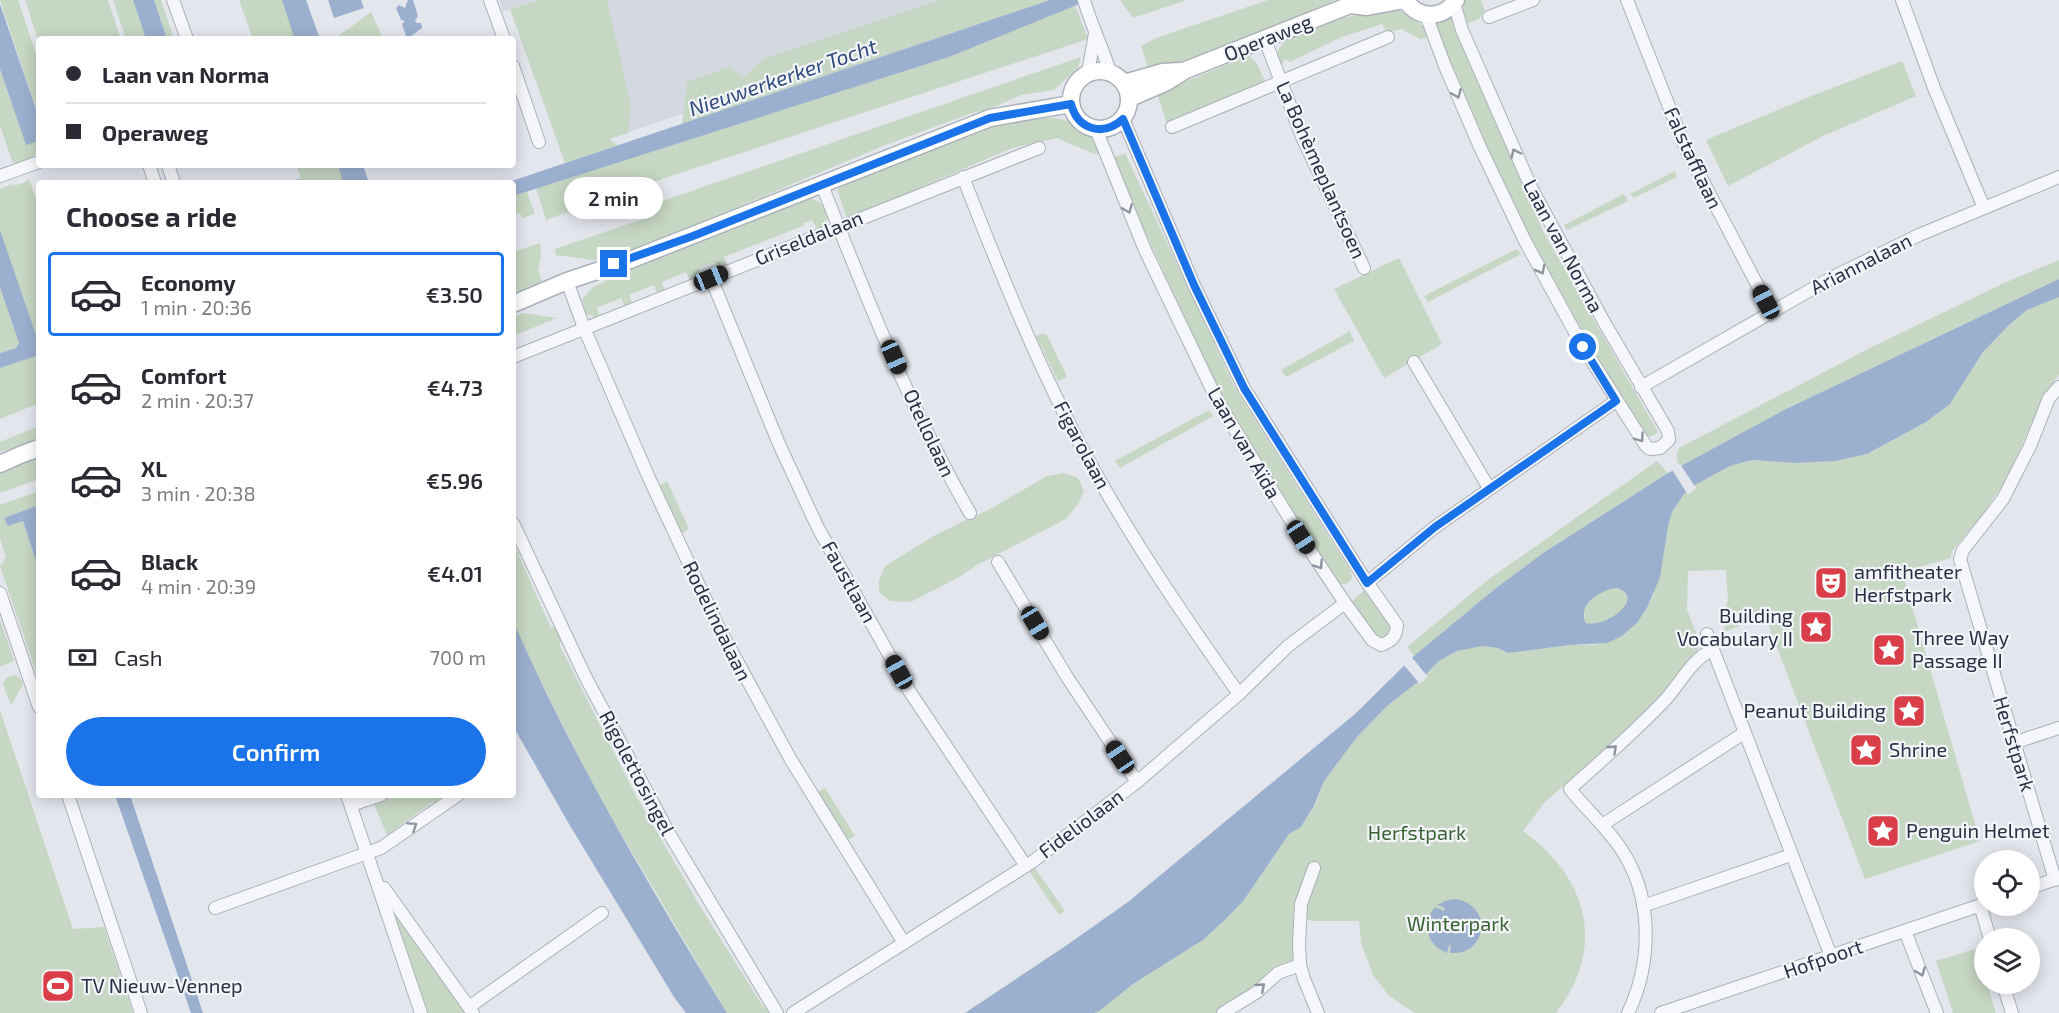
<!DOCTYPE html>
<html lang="en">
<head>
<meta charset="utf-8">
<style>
  :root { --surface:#fff; --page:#f7f7f7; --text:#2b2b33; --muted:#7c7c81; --line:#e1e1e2; --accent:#1a73e8 }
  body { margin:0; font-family:"Exo 2",sans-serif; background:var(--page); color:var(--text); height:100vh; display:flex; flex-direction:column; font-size:22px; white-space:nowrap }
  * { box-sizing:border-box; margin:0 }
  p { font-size:20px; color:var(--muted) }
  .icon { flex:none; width:33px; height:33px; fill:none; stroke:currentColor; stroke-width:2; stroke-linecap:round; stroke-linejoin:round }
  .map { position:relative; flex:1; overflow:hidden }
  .drawer { position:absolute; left:36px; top:180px; width:480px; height:618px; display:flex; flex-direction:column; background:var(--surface); border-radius:6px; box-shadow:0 3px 15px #0003 }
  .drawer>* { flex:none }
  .guide { position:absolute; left:36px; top:36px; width:480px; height:132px; border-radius:6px; box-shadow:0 3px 15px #0003; display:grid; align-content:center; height:132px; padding:0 30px; background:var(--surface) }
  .fabs { position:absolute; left:1974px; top:850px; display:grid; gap:12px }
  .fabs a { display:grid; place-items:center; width:66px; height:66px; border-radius:50%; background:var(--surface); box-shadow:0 3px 15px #0003; font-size:30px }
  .end { position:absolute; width:27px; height:27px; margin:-14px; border:8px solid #1a73e8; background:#fff; box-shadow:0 0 0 3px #fff }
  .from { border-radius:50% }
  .bubble { position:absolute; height:42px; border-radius:21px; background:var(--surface); box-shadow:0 3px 15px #0003; font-size:20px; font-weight:600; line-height:42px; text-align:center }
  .car { position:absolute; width:18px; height:36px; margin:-18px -9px; border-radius:8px; box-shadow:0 0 4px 2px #0007; background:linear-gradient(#222 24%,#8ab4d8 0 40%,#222 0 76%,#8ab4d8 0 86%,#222 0) }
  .guide b { display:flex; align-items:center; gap:21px; height:57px; font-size:22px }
  .guide b+b { border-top:2px solid var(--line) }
  .guide i { width:15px; height:15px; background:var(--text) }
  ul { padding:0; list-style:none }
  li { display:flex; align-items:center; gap:18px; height:84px; margin:0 12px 9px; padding:0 18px; border:3px solid transparent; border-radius:6px }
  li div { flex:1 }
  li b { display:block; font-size:22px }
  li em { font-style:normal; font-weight:600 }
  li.current { border-color:var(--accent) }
  li>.icon { width:54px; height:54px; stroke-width:1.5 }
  h2 { padding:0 30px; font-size:27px; line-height:72px }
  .pay { display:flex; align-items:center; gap:15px; height:66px; padding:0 30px; font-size:22px }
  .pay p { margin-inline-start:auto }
  .button { display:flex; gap:12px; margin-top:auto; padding:12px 30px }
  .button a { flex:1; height:69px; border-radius:36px; background:var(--accent); color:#fff; font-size:24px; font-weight:600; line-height:69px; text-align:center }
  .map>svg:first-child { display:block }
  .built { fill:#d4d8e1 }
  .green { fill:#c6d7c3 }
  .water { fill:#9bb0cf; fill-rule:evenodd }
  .pier { fill:#e3e6ec }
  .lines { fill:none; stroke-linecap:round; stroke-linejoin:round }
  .street-casing { stroke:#abb0ba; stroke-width:14 }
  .secondary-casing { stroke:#abb0ba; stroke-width:19 }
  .street { stroke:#f6f7fa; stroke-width:12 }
  .secondary { stroke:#fff; stroke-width:16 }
  .oneway { stroke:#9094a0 }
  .route { stroke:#1a73e8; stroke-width:8 }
  .labels { text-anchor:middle; stroke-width:4.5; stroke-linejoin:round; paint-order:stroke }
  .street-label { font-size:20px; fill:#293146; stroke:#f3f5f9 }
  .poi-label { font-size:20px; fill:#293146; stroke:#f3f5f9; text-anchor:start }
  .park-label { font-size:20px; fill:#3a6335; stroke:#f3f5f9 }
  .water-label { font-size:21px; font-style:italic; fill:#2f4b7e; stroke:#f3f5f9 }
</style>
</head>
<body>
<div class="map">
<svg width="2059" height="1013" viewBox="0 0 2059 1013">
  <rect width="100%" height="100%" fill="#e3e6ec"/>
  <g class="built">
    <path d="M499 0H540L503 11Z"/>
    <path d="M563 0H1019L608 139Z"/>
  </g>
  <g class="green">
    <path d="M0 0H18L39 63V118Z"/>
    <path d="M25 0H108L121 39H39V43Z"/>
    <path d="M113 0H133L146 39H126Z"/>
    <path d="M154 0H161L174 39H167Z"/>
    <path d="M239 0H282L296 39H246L252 36Z"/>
    <path d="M540 0H607L631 106 628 133 609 139 618 145 565 163 510 9Z"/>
    <path d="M940 0H1050L682 124 687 82 730 67 743 78 763 59Z"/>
    <path d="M1120 0H1187L1133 18Z"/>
    <path d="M1268 0H1335L1193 60 1148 67 1141 46 1156 38Z"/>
    <path d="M1465 0H1481L1485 11 1479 19 1467 24 1463 9Z"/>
    <path d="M1075 5 1088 39 668 177 546 220 536 188 949 57Z"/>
    <path d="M1386 8C1405 9 1422 21 1430 37L1420 39 1401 29 1388 33 1382 24 1342 37 1290 62 1285 59 1281 65 1278 58V50L1286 40 1343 18Z"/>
    <path d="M371 12 383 39H334Z"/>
    <path d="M1452 17 1543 231 1658 432C1652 438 1647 437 1640 435L1530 237 1468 109 1442 46 1443 42 1435 24Z"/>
    <path d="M1249 56 1256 62 1266 83 1167 124 1157 93Z"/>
    <path d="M1081 57 1078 68 1054 90 1021 95 985 111 975 112 883 146 607 262 556 255 555 249 643 219 639 209Z"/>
    <path d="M1902 61 1916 96 1823 136 1728 186 1706 140 1809 97Z"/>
    <path d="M0 69 26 144 39 141V157L16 164 12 161 0 126Z"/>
    <path d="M1051 118C1073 118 1092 134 1102 153L1094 154 1057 138 1012 148 847 219 837 189 977 130 1000 124Z"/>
    <path d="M1125 153 1234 386 1351 572 1352 578C1348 585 1342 586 1335 581L1223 399 1111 159Z"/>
    <path d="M296 165H338L343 183H285L301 178Z"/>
    <path d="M1675 171 1677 177 1634 198 1630 194Z"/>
    <path d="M29 179 39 207V340L0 353V189L12 184 13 186 23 183Z"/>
    <path d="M527 192 535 214 522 218 520 213 513 215V196Z"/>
    <path d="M1624 194 1628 201 1567 230 1564 225Z"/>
    <path d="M811 199C822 201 825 206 829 216L823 228 818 230 812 220 804 223 805 225 724 257 728 266 718 270 715 262 699 268 702 276 690 281 686 272 662 282 665 291 657 294 654 285 629 295 633 304 625 307 621 298 597 308 600 317 597 318 585 313 582 299 593 287 643 263 754 219Z"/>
    <path d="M540 243 541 255 538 271 543 284 513 296V252Z"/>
    <path d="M1517 249 1521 254 1428 302 1424 296Z"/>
    <path d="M1399 258 1442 344 1384 378 1334 289Z"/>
    <path d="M2059 260V279L1784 410 1680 467C1676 461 1676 455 1679 448L1868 349 2002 284Z"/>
    <path d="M2059 297V374L2041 403 2006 480 1983 514 1952 551 1951 558 1902 572 1980 841 1865 879 1765 616 1721 633 1728 622 1722 618 1728 600 1726 570 1688 571 1687 610 1700 643 1697 652 1648 710 1544 803 1523 831C1588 878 1607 947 1556 1013H1415L1389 996 1373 975 1361 943 1359 921H1313L1297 918 1295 962 1280 967 1252 990 1216 1013H1094L1133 984 1203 940 1227 918 1244 900 1289 834 1301 827 1315 806 1324 781 1357 737 1387 706 1418 682 1439 661 1457 651 1482 645 1498 648 1509 653 1570 645H1594L1622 636 1637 623 1647 608 1653 596 1668 526 1672 512 1684 494 1695 485 1730 466 1752 460 1795 463 1835 461 1867 454 1926 422 1950 404 1983 352 2010 324 2027 310Z"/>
    <path d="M523 313 557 318 513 336V317Z"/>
    <path d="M1350 331 1354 341 1286 377 1281 370Z"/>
    <path d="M1043 333 1045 335H1047L1067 377 1058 381 1036 336Z"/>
    <path d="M39 355V403L0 419V368Z"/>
    <path d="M1209 410 1213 416 1120 468 1115 461Z"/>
    <path d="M39 426V439L0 452V442Z"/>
    <path d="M39 456V479L0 493V474Z"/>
    <path d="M1657 461 1668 473 1543 553 1496 588 1414 656 1407 647 1489 579Z"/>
    <path d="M1064 473 1078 478 1084 491 1078 504 1066 519 977 565 959 577 911 602 890 601 879 592V580L885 566 937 534 990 509 1047 476Z"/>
    <path d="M667 481 689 529 682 533 660 485Z"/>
    <path d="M39 491V505L4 518 23 521 39 570V681L0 566 6 557 0 538V505Z"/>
    <path d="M513 542 551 628 555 627 561 642 559 644 635 794 700 906 764 1008 767 1006 771 1013H727L597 793 529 658 513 622Z"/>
    <path d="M1617 588C1645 598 1609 628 1586 623 1586 622 1584 614 1584 613 1585 599 1605 589 1617 588Z"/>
    <path d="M1366 589 1390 626V635L1382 639 1377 636 1350 603Z"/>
    <path d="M0 619 14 661 0 667Z"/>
    <path d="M14 675 20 678 23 684 11 706 3 684 6 678Z"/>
    <path d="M0 710 73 929 104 927 133 1013H0Z"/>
    <path d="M825 788 855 836 847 840 818 792Z"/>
    <path d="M395 795H405L406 797 412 795H449L438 805 433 802 387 835 373 802Z"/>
    <path d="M1034 867 1065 911 1059 915 1029 871Z"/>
    <path d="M391 907 468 1013H428Z"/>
    <path d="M1975 949 1984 976V984H1987L1996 1013H1953L1936 961Z"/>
  </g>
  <g class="water">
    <path d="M133 0H154L167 39H146Z"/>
    <path d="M282 0H306L320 39H288L294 37Z"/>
    <path d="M328 0H361L364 8 334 18Z"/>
    <path d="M408 0H413L418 16 415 21 417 23H421L422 28 407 39 402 24 405 21 401 20 396 8 399 5 405 8Z"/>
    <path d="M1050 0H1089L949 57 513 196V183H506Z"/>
    <path d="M0 4 39 118V141L26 145 0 69Z"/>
    <path d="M338 165H363L369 183H343Z"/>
    <path d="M0 230 37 338 39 339V355L0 368V353L16 348 19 343 0 287Z"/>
    <path d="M2059 279V297L2027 310 2010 324 1983 352 1950 404 1926 422 1867 454 1835 461 1795 463 1752 460 1730 466 1695 485 1684 494 1672 512 1668 526 1660 577 1647 608 1637 623 1622 636 1607 643 1570 645 1508 653 1498 648 1482 646 1457 651 1439 661 1418 682 1387 706 1357 737 1324 781 1314 806 1301 827 1289 834 1244 900 1227 918 1203 940 1133 984 1099 1011 1094 1013H965L1067 945 1128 902 1355 714 1414 656 1496 588 1543 553 1668 473 1784 410ZM1617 588C1646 598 1607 628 1586 623 1585 620 1583 616 1584 613 1585 599 1605 589 1617 588Z"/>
    <path d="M39 505V570L23 521 8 526 4 518Z"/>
    <path d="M513 621C573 758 649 886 727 1013H686L674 997 569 824 517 733 513 724Z"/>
    <path d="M115 795H130L203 1013H191Z"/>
    <path d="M1454 899C1493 903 1489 956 1450 953L1451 945H1449L1447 953C1427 945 1421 924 1435 907L1444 911 1445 908 1437 905 1445 901Z"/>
  </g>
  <g class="pier">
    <path d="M1680 464 1696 488 1688 495 1671 468Z"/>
    <path d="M1410 655 1428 677 1420 684 1402 663Z"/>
  </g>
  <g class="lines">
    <g class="street-casing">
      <g id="street">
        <path d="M173 0 187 39"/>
        <path d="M490 0 504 39"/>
        <path d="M1084 0C1091 25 1103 48 1110 72"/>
        <path d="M1627 0 1685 147 1771 311"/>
        <path d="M1902 0 1934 88 1984 208"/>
        <path d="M1426 15 1445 66 1480 147 1525 241 1583 347 1646 446 1650 449 1660 448 1669 440 1668 431 1604 322 1531 187 1462 30 1454 3"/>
        <path d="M1489 17 1533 0"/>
        <path d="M1265 40 1303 139 1364 268"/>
        <path d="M513 66 539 142"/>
        <path d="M1088 73 1095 33"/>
        <path d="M1172 127 1388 37"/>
        <path d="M1096 129 1145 250 1218 402 1301 537 1345 603 1372 640 1381 645C1392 641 1396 637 1397 625L1364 578 1244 388 1194 285 1123 119"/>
        <path d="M149 165 155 183"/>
        <path d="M168 165 174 183"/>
        <path d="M0 176 39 162"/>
        <path d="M963 177C1002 277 1043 379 1095 472 1138 549 1188 622 1239 694"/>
        <path d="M822 185C866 296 910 409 970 513"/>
        <path d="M711 278 779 444 818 528 910 692 1026 866"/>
        <path d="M567 281 584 328 649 478 718 626 791 760 904 943"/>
        <path d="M513 357 1039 148"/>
        <path d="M1414 362 1489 488"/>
        <path d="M1641 387 1833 277 1919 235 2059 177"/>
        <path d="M513 523 585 676 670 835 777 1013"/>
        <path d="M998 562 1067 677 1137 782"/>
        <path d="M1367 583 1435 527 1616 401"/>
        <path d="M0 593 39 707"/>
        <path d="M1707 634 1831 956"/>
        <path d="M2013 743 2059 728"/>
        <path d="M68 795 141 1013"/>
        <path d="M347 795 421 1013"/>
        <path d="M351 805 381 795"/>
        <path d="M1602 825 1744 733"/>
        <path d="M1314 868 1301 904 1299 944 1300 965 1304 979 1318 1013"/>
        <path d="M2055 880 1960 559 1963 550 2003 499 2030 446 2049 398 2059 387"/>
        <path d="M384 888 473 1013"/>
        <path d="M2030 888 2059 878"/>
        <path d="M1980 905 1990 939"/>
        <path d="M1643 906 1791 855"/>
        <path d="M215 908 381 848 458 795"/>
        <path d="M1905 931 1937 1013"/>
        <path d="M2003 984 2012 1013"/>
        <path d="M469 1007 602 913"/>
        <path d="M793 1013 1032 862 1137 782 1239 694 1288 646 1345 603"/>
        <path d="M1223 1013 1257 992 1278 973 1300 965"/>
        <path d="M1628 1013C1651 965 1653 904 1626 857 1612 832 1588 812 1570 789 1602 760 1635 732 1665 700 1680 684 1691 660 1712 650"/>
        <path d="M1661 1013 1984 904"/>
      </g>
    </g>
    <g class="secondary-casing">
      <g id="secondary">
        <path d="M1405 0C1418 19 1443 20 1456 0"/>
        <path d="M1350 5 1367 7 1404 0"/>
        <circle cx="1100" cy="100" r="29"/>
        <path d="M1124 83 1163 72 1180 71"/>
        <path d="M1130 98 1165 83 1186 70 1350 5 1357 0"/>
        <path d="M513 304 567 281 630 260 990 118 1071 104"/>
        <path d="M0 464 20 455 39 448"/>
      </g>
    </g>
    <use href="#street" class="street"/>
    <use href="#secondary" class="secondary"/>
  </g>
  <defs><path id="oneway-chevron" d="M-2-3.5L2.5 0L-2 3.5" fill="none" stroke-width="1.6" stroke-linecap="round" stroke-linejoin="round" transform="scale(1.5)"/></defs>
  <g class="oneway">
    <use href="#oneway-chevron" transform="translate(1457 94) rotate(67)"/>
    <use href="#oneway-chevron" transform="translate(1515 153) rotate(-115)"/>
    <use href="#oneway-chevron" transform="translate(1128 209) rotate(68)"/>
    <use href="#oneway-chevron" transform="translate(1541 270) rotate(62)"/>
    <use href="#oneway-chevron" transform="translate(1640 438) rotate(55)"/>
    <use href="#oneway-chevron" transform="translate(1319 565) rotate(56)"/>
    <use href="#oneway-chevron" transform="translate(1613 749) rotate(-43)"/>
    <use href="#oneway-chevron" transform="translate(413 826) rotate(-34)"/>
    <use href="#oneway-chevron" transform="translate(1921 972) rotate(69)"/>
    <use href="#oneway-chevron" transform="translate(1261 987) rotate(-41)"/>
  </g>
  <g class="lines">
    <path class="route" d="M614 264 693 236 990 118 1071 104C1078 130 1103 137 1123 119L1194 285 1244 388 1367 583 1435 527 1616 401 1583 347"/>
  </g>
  <defs>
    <g id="theatre-square" transform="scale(1.725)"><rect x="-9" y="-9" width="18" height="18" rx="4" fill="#da3f49" stroke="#f3f5f9"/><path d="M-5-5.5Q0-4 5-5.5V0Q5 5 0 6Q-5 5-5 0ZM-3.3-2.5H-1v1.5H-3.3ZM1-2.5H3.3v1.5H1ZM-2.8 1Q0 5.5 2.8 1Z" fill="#fff"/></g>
    <g id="sight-square" transform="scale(1.725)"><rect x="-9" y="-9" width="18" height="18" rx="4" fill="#da3f49" stroke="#f3f5f9"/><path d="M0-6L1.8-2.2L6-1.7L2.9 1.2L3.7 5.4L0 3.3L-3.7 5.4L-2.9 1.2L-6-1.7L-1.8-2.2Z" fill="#fff"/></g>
    <g id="stadium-square" transform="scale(1.725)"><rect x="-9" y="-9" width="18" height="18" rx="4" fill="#da3f49" stroke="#f3f5f9"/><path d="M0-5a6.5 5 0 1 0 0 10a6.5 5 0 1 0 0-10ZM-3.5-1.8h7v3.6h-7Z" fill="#fff"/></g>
  </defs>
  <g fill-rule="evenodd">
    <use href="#theatre-square" x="1831" y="583"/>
    <use href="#sight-square" x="1816" y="627"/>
    <use href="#sight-square" x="1889" y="650"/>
    <use href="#sight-square" x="1909" y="711"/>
    <use href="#sight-square" x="1866" y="750"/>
    <use href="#sight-square" x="1883" y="831"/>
    <use href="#stadium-square" x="58" y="986"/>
  </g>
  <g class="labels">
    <g class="street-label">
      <text transform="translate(1268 38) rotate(-22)" y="7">Operaweg</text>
      <text transform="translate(1693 158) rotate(65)" y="7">Falstafflaan</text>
      <text transform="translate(1321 170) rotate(66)" y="7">La Bohèmeplantsoen</text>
      <text transform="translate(809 238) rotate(-22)" y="7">Griseldalaan</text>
      <text transform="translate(1563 246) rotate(62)" y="7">Laan van Norma</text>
      <text transform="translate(1861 264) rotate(-27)" y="7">Ariannalaan</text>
      <text transform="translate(929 433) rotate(65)" y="7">Otellolaan</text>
      <text transform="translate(1244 443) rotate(60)" y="7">Laan van Aïda</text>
      <text transform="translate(1082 445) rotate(62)" y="7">Figarolaan</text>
      <text transform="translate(849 582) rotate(61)" y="7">Faustlaan</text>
      <text transform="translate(717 621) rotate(64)" y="7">Rodelindalaan</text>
      <text transform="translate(2014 744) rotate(73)" y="7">Herfstpark</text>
      <text transform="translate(637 773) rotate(62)" y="7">Rigolettosingel</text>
      <text transform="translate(1081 824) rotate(-37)" y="7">Fideliolaan</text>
      <text transform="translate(1823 959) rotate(-19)" y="7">Hofpoort</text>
    </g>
    <g class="poi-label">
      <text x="1854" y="579">amfitheater<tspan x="1854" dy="23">Herfstpark</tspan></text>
      <text x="1793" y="623" text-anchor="end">Building<tspan x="1793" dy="23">Vocabulary II</tspan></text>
      <text x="1912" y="645">Three Way<tspan x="1912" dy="23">Passage II</tspan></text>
      <text x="1886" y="718" text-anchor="end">Peanut Building</text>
      <text x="1889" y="757">Shrine</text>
      <text x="1906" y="838">Penguin Helmet</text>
      <text x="81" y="993">TV Nieuw-Vennep</text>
    </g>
    <g class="park-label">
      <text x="1417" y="840">Herfstpark</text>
      <text x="1458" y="931">Winterpark</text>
    </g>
    <g class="water-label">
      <text transform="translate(783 78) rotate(-19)" y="7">Nieuwerkerker Tocht</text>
    </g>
  </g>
</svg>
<div class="fabs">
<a><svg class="icon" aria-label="locate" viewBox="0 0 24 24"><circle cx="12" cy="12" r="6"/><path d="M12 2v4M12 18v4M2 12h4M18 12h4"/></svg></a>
<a><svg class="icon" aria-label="layers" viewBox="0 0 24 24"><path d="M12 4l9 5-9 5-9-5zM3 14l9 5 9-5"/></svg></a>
</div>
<i class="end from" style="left:1583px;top:347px"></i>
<i class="end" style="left:614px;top:264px"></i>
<div class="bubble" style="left:564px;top:177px;width:99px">2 min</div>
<i class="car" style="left:711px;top:278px;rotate:68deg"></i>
<i class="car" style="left:1766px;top:302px;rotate:332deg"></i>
<i class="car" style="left:894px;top:357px;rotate:156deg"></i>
<i class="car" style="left:1301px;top:537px;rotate:147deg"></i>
<i class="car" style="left:1035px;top:623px;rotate:149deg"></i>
<i class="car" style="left:899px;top:672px;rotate:331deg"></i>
<i class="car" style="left:1120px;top:757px;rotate:326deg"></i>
<div class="guide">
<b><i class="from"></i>Laan van Norma</b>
<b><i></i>Operaweg</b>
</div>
<section class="drawer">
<h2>Choose a ride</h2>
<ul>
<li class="current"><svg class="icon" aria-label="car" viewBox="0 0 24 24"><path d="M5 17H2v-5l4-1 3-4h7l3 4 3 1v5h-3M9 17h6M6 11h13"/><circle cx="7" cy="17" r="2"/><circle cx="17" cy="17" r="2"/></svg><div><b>Economy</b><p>1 min · 20:36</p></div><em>€3.50</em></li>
<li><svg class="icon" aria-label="car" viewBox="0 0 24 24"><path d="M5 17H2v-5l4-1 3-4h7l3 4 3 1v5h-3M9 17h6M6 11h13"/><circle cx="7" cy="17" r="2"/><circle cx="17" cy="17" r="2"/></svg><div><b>Comfort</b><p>2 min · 20:37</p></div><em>€4.73</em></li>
<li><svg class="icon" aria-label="car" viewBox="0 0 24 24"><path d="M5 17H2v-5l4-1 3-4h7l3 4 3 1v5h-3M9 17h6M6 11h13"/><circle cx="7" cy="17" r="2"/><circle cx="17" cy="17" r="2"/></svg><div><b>XL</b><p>3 min · 20:38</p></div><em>€5.96</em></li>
<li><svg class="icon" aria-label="car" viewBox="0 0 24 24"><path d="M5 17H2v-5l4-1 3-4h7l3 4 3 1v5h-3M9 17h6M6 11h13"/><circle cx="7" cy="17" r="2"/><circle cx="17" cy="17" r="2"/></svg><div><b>Black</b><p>4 min · 20:39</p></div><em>€4.01</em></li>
</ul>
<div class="pay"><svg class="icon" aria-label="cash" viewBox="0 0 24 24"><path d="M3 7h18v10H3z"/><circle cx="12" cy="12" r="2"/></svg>Cash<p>700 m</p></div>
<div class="button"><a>Confirm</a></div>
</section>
</div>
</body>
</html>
